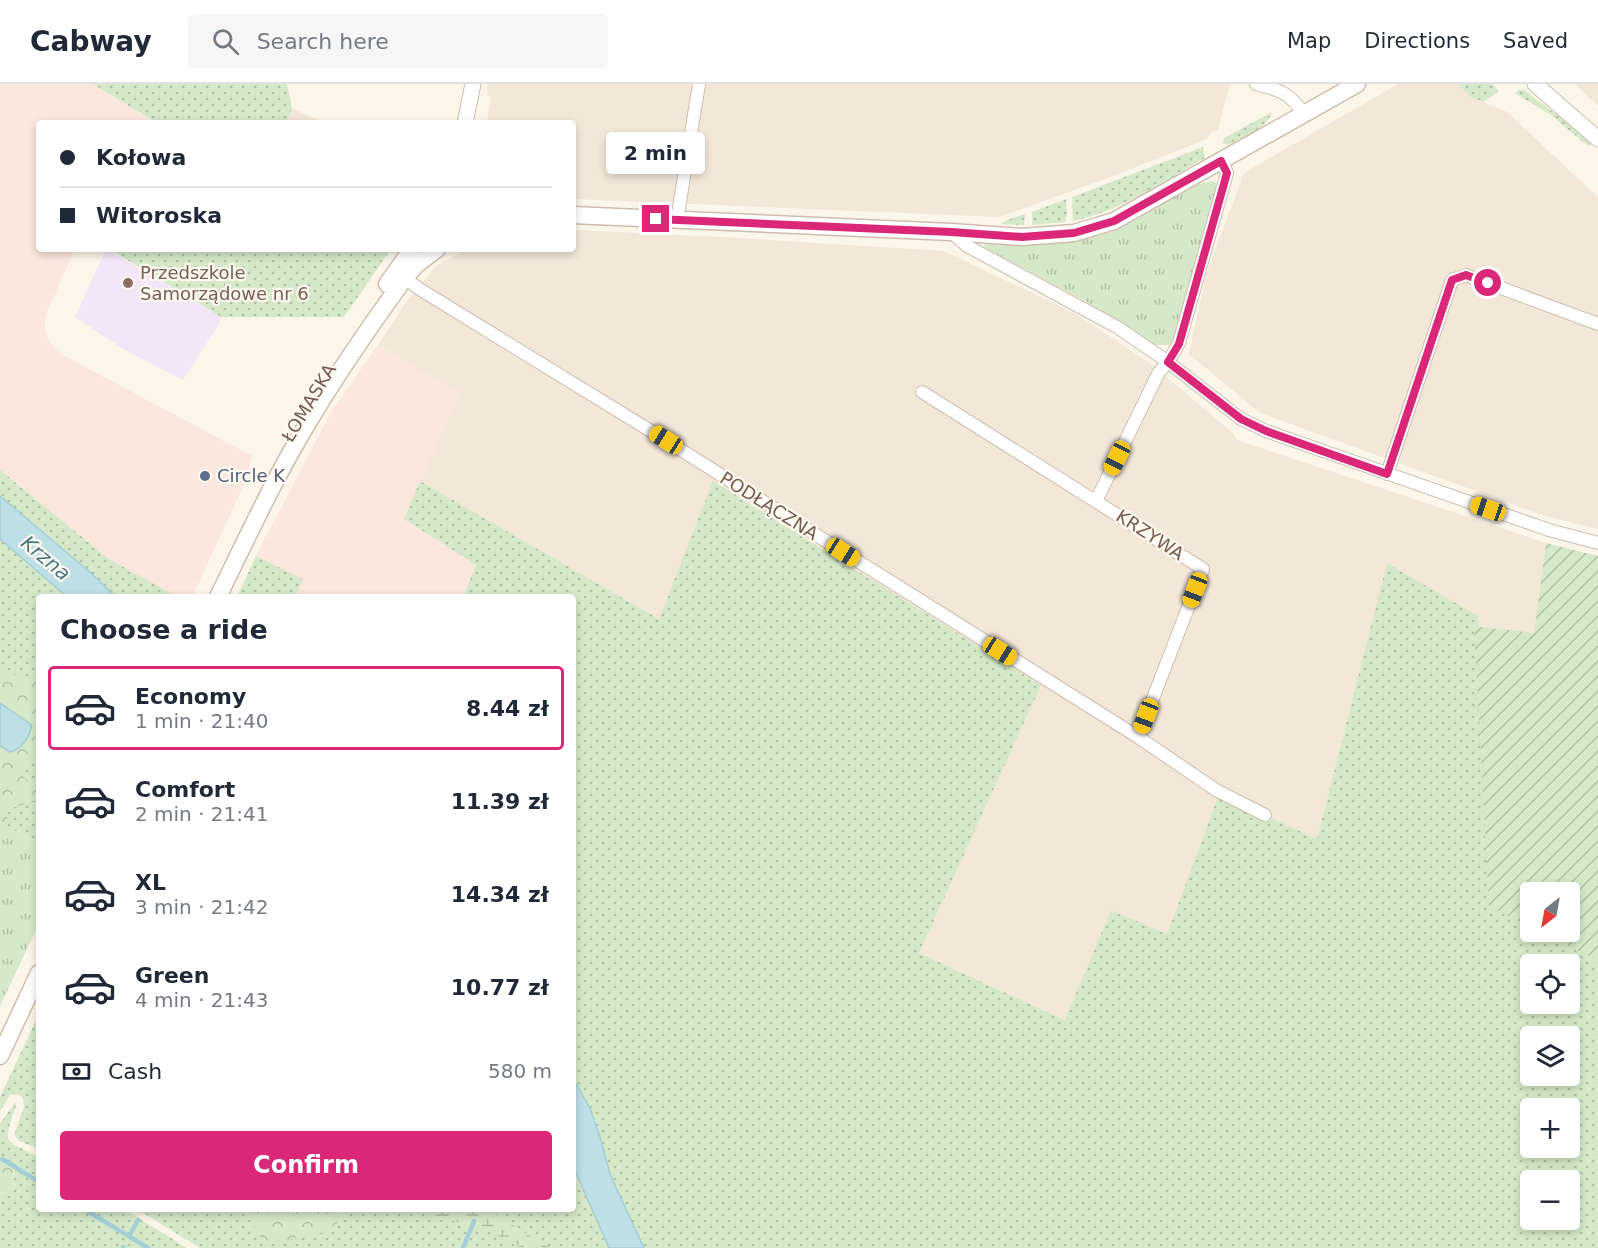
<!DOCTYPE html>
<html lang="en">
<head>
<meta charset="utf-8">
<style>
  :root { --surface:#fff; --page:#f6f6f7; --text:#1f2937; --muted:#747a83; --line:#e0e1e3; --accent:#db2777 }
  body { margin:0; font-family:"DejaVu Sans",sans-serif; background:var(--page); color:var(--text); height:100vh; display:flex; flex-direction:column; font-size:22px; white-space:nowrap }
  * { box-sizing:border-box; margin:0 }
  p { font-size:20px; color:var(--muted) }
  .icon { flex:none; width:33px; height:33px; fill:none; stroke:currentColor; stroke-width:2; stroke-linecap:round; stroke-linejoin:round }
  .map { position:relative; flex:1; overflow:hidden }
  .drawer { position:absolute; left:36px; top:510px; width:540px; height:618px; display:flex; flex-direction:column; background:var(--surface); border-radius:6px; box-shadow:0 3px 9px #0003 }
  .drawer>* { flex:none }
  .hud { position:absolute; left:36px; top:36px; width:540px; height:132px; border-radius:6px; box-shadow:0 3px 9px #0003; display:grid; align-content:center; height:132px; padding:0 24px; background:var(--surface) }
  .needle { width:39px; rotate:211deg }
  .buttons { position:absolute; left:1520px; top:798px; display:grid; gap:12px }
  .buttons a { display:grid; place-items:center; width:60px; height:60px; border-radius:6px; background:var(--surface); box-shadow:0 3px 9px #0003; font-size:30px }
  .end { position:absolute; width:27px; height:27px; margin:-14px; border:8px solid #db2777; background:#fff; box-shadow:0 0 0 3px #fff }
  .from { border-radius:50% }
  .bubble { position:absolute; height:42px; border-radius:6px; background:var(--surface); box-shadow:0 3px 9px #0003; font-size:20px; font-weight:700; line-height:42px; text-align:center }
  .car { position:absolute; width:18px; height:36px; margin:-18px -9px; border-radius:8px; box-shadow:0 0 4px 2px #0007; background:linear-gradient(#f5c518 24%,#345 0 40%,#f5c518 0 76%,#345 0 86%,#f5c518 0) }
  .hud b { display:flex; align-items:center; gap:21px; height:57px; font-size:22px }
  .hud b+b { border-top:2px solid var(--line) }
  .hud i { width:15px; height:15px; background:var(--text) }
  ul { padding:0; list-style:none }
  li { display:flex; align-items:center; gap:18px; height:84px; margin:0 12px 9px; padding:0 12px; border:3px solid transparent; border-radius:6px }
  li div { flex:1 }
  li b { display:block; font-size:22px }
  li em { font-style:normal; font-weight:700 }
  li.on { border-color:var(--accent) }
  li>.icon { width:54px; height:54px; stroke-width:1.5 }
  h2 { padding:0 24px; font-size:27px; line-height:72px }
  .pay { display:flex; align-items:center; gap:15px; height:66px; padding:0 24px; font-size:22px }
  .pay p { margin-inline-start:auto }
  .button { display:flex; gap:12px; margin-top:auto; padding:12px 24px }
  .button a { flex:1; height:69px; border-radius:6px; background:var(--accent); color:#fff; font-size:24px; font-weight:700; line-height:69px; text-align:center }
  header { display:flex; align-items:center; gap:36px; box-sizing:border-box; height:84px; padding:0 30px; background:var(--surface); border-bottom:2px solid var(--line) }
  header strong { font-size:28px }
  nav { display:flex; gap:33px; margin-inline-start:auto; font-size:21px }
  .search { width:420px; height:54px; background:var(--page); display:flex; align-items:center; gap:15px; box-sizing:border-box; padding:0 21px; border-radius:6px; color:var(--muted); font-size:22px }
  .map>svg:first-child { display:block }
  .residential { fill:#f3e7d8 }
  .commercial { fill:#fbe7de }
  .education { fill:#f2e6f8 }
  .grass { fill:url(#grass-dots); fill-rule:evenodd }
  .forest { fill:url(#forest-crowns) }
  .wetland { fill:url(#wetland-marsh) }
  .park { fill:url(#park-tufts) }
  .garden { fill:url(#garden-furrows) }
  .water { fill:#bedfe5; stroke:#a5ced6; stroke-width:1.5 }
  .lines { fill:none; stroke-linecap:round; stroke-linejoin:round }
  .stream { stroke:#a5ced6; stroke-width:4.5 }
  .minor-casing { stroke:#cdbdb0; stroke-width:14 }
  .tertiary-casing { stroke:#cdbdb0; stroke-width:17 }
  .secondary-casing { stroke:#d0bdad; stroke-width:19 }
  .minor { stroke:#fff; stroke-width:12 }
  .tertiary { stroke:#fff; stroke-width:15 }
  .secondary { stroke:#fff; stroke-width:16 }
  .route { stroke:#db2777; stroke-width:8 }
  .education-dot { fill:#8d6e63; stroke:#fef9f0; stroke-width:2 }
  .service-dot { fill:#5c6f8a; stroke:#fef9f0; stroke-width:2 }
  .labels { text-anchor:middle; stroke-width:4.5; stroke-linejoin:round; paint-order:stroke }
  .education-label { font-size:18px; fill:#785e54; stroke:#fef9f0; text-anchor:start }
  .street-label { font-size:18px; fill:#755c4e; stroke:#fef9f0 }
  .service-label { font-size:18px; fill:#4e5e75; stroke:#fef9f0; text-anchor:start }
  .water-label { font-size:20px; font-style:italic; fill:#457680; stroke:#fef9f0 }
</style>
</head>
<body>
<header>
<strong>Cabway</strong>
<div class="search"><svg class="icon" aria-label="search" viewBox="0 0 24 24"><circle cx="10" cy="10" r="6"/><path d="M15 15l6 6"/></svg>Search here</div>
<nav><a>Map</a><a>Directions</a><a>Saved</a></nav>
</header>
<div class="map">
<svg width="1598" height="1164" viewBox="0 0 1598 1164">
  <defs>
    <pattern id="grass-dots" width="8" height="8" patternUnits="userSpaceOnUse" patternTransform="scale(1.5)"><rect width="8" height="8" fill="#d5e9c8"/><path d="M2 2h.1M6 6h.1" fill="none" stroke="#b1c0a5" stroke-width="1.8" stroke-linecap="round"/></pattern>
    <pattern id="forest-crowns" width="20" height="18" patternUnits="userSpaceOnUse" patternTransform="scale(1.5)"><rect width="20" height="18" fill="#d5e9c8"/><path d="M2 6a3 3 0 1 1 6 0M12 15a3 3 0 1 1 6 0" fill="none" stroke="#b1c0a5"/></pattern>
    <pattern id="wetland-marsh" width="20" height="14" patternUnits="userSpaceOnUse" patternTransform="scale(1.5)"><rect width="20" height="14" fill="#d5e9c8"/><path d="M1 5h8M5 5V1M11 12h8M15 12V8" fill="none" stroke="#b1c0a5"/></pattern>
    <pattern id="park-tufts" width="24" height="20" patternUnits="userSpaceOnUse" patternTransform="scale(1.5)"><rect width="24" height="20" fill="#d5e9c8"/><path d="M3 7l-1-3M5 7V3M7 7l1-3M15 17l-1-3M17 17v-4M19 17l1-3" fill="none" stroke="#b1c0a5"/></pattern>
    <pattern id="garden-furrows" width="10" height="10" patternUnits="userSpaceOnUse" patternTransform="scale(1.5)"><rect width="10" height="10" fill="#d5e9c8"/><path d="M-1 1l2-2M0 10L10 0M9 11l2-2" fill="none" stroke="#b1c0a5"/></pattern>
  </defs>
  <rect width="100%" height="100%" fill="#fcf5e9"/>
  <g class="residential">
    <path d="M488 0H1230L1218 45 1210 49 1207 55 1108 94 999 133 573 115V39H487L491 13 487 12Z"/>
    <path d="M1398 0H1458L1470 13 1507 28 1598 113V445L1545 432 1260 329 1189 270 1206 191 1244 89Z"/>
    <path d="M1575 0H1598V22Z"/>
    <path d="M292 24 323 39H286Z"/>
    <path d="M573 146 724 153 944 167 1076 230 1151 280 1232 348 1237 356 1546 459 1534 550 1474 542 1387 480 1317 755 1219 710 1167 850 1111 826 1066 936 919 869 1040 601 714 398 659 535 420 397 459 310 378 261 407 217 436 182 467 165H573Z"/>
  </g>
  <g class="commercial">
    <path d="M0 0H93L149 35 146 39H39V165H75L45 232V246L49 257 59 269 252 372 247 394 192 513H178L109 475 0 386Z"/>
    <path d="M378 261 459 310 405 435 476 481 463 513H295L303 495 256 472 331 328Z"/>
  </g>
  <path class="education" d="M106 165 221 233 220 238 183 296 125 266 75 233Z"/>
  <g class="grass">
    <path d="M93 0H287L292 24 286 39H157Z"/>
    <path d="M1458 0H1492L1499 7 1483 18 1470 13Z"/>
    <path d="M1519 6H1524L1591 57V61L1588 62 1551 31 1515 9Z"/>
    <path d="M1272 28C1267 45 1242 53 1228 61L1223 59 1224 54Z"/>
    <path d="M1203 63 1205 74C1163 98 1121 127 1073 137L1072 113Z"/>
    <path d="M1066 115 1067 130 1065 138 1032 141V128Z"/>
    <path d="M1025 130 1024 141 1001 140 1007 136Z"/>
    <path d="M109 165H391L344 233H221Z"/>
    <path d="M0 386 109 475 178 513H116L91 489 0 412Z"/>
    <path d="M420 397 659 535 713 397 1041 601 919 869 1065 936 1111 826 1167 850 1219 710 1317 755 1387 479 1478 532 1493 812 1530 831V848H1564L1598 864V1164H644L610 1090 600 1053 590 1024 573 995V513H463L476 481 404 435ZM1530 880H1569V920H1530ZM1530 952H1569V992H1530ZM1530 1024H1569V1064H1530ZM1530 1096H1569V1136H1530Z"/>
    <path d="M0 455 67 513H39V760L0 739Z"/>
    <path d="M256 472 303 495 295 513H237Z"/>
    <path d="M39 930V1065L19 1057 14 1051 24 1023 23 1014 17 1010 10 1011 0 1027V1013Z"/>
    <path d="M15 1018 16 1022C2 1062 4 1055 39 1073V1125H124L187 1164H0V1109H3L14 1090 6 1075 0 1071V1040Z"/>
    <path d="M573 1082 609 1164H200L137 1125H573Z"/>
  </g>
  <g class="forest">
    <path d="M0 587 39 596V676L24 681 20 685 21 691 39 705V714C9 730 5 713 8 756L0 757V662L10 668 17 667 30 649 28 637 0 619Z"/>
    <path d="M0 1071C12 1077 17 1094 11 1106L0 1109Z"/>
    <path d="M250 1125H343L337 1140 317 1151 297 1153 278 1161 264 1156 256 1149Z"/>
  </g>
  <path class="wetland" d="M413 1125H487L550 1164H522L493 1149Z"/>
  <g class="park">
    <path d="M1215 97 1217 101 1174 257 1169 261H1155L1087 218 985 164 984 161 986 159C1038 161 1074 160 1123 141 1150 131 1188 97 1215 97Z"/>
    <path d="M0 739 39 760V840L0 922Z"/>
  </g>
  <path class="garden" d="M1546 459 1598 472V876L1540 848H1569V808H1530V843L1489 822 1474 542 1534 549Z"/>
  <g class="water">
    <path d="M0 412 91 489 116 513H67L0 455Z"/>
    <path d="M0 619 32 641C29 653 23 665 10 668L0 662Z"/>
    <path d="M573 995 590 1024 600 1053 610 1090 644 1164H609L573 1082Z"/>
  </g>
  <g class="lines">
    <g class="stream">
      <path d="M2 1075 39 1098"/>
      <path d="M84 1125 148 1164"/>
      <path d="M129 1152 138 1136"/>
      <path d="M123 1164V1163"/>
      <path d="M463 1164 474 1137"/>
    </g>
    <g class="minor-casing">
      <g id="minor">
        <path d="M1256 0C1279 6 1289 8 1303 29"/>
        <path d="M677 136 699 0"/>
        <path d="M951 148 967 162 1117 243 1168 278 1241 335 1266 347 1549 446 1598 459"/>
        <path d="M399 190 421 206 646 344 1138 653 1216 706 1265 731"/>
        <path d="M922 308 1203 485 1138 653"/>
        <path d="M1387 390 1452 196 1466 191 1598 240"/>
        <path d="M1096 417 1159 288 1168 278 1179 259 1227 89 1221 77"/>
      </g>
    </g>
    <g class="tertiary-casing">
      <g id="tertiary">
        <path d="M1535 0 1598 55"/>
        <path d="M465 39 473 0"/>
      </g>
    </g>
    <g class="secondary-casing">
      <g id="secondary">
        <path d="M573 131 951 148 1022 153 1074 149 1114 137 1357 0"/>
        <path d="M387 200 412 165"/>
        <path d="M218 513C246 456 273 397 306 342 336 291 370 242 405 194L416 181 437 165"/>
        <path d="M0 972 39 889"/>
      </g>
    </g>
    <use href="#minor" class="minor"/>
    <use href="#tertiary" class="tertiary"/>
    <use href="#secondary" class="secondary"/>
  </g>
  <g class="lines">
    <path class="route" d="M656 135 951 148 1022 153 1074 149 1114 137 1221 77 1227 89 1179 260 1168 278 1241 335 1266 347 1387 390 1452 196 1466 191 1488 199"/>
  </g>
  <circle class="education-dot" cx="128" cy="199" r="6"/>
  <circle class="service-dot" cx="205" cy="392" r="6"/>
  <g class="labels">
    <g class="education-label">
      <text x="140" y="195">Przedszkole<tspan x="140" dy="21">Samorządowe nr 6</tspan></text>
    </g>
    <g class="street-label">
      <text transform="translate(309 319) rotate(-59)" y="6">ŁOMASKA</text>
      <text transform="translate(769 422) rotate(32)" y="6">PODŁĄCZNA</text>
      <text transform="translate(1150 451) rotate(33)" y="6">KRZYWA</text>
    </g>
    <g class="service-label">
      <text x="217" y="398">Circle K</text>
    </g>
    <g class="water-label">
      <text transform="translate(46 474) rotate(40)" y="7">Krzna</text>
    </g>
  </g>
</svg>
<div class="buttons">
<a><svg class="needle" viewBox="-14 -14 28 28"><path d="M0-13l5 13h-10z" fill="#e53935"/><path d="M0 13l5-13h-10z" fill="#747a83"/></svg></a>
<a><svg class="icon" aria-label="locate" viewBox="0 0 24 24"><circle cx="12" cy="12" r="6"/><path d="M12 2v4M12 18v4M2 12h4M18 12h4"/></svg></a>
<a><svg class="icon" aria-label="layers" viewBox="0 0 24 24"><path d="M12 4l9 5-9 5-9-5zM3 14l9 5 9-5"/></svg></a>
<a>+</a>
<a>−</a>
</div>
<i class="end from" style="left:1488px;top:199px"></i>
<i class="end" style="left:656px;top:135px"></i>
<div class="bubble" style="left:606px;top:48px;width:99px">2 min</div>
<i class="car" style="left:666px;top:356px;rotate:302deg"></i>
<i class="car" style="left:1117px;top:374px;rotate:206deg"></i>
<i class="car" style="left:1488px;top:425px;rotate:289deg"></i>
<i class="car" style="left:843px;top:468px;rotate:122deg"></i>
<i class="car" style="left:1195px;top:506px;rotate:201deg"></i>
<i class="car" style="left:1000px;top:567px;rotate:122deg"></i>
<i class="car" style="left:1146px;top:632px;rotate:201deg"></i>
<div class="hud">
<b><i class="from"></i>Kołowa</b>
<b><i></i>Witoroska</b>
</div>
<section class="drawer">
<h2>Choose a ride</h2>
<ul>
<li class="on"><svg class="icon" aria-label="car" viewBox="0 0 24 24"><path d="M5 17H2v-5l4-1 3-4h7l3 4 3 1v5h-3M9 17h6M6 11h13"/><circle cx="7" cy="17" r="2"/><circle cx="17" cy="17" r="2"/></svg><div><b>Economy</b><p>1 min · 21:40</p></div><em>8.44 zł</em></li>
<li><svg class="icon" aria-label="car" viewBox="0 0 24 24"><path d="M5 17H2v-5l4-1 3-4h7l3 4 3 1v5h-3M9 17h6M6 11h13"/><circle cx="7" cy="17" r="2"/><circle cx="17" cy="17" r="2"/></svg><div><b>Comfort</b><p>2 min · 21:41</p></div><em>11.39 zł</em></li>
<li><svg class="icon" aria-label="car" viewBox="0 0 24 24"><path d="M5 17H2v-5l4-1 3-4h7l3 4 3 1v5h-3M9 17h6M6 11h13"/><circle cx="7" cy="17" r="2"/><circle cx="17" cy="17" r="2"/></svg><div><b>XL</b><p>3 min · 21:42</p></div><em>14.34 zł</em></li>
<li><svg class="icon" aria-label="car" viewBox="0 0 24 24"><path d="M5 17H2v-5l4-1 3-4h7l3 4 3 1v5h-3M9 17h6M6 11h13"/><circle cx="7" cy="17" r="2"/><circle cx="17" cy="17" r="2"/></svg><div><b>Green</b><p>4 min · 21:43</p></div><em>10.77 zł</em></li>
</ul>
<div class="pay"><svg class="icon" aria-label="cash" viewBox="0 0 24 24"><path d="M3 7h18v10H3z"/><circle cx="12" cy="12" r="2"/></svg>Cash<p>580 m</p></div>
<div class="button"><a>Confirm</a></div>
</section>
</div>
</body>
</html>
